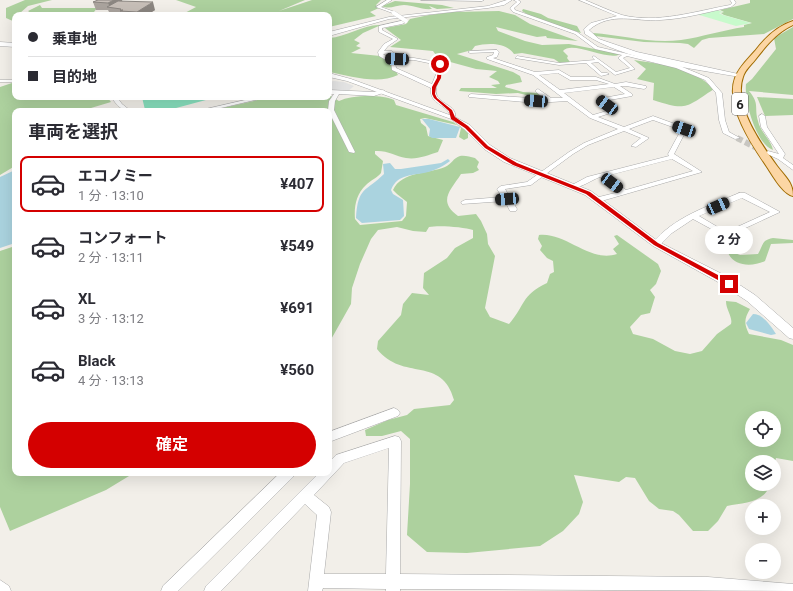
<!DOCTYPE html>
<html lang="ja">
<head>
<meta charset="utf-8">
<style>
  :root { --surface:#fff; --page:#f7f7f7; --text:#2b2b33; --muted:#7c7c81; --line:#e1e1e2; --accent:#d40000 }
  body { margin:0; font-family:Roboto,"Noto Sans JP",sans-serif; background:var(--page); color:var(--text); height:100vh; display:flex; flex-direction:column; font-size:15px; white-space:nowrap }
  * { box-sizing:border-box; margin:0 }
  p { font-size:13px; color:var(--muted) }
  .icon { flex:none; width:22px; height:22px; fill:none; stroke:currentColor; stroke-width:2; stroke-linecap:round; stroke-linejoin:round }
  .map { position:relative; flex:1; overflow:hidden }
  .sheet { position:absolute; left:12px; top:108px; width:320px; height:368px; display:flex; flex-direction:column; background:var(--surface); border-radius:8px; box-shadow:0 4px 16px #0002 }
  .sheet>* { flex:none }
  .guide { position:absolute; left:12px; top:12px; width:320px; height:88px; border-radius:8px; box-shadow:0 4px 16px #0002; display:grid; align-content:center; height:88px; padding:0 16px; background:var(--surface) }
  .buttons { position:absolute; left:745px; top:411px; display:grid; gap:8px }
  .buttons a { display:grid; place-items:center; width:36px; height:36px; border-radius:50%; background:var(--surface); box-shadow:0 4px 16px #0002; font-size:20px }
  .end { position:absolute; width:18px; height:18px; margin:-9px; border:5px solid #d40000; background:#fff; box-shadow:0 0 0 2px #fff }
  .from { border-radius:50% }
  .bubble { position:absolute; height:28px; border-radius:14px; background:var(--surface); box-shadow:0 4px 16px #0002; font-size:13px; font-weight:700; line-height:28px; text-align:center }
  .car { position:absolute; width:12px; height:24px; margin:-12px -6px; border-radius:5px; box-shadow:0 0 3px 1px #0007; background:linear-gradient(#222 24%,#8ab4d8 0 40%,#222 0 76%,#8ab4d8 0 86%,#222 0) }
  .guide b { display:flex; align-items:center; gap:14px; height:38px; font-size:15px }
  .guide b+b { border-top:1px solid var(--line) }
  .guide i { width:10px; height:10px; background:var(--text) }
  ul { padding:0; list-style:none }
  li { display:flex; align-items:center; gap:12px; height:56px; margin:0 8px 6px; padding:0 8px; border:2px solid transparent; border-radius:8px }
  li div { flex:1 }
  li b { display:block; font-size:15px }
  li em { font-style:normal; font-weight:700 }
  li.selected { border-color:var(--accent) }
  li>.icon { width:36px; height:36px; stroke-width:1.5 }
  h2 { padding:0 16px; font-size:18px; line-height:48px }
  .cta { display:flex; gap:8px; margin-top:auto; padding:8px 16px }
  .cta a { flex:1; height:46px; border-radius:24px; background:var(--accent); color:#fff; font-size:16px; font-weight:700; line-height:46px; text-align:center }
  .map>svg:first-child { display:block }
  .forest { fill:#add19e; fill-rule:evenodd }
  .park { fill:#c8facc }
  .pitch { fill:#88e0be }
  .parking { fill:#e2e2e2 }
  .water { fill:#aad3df }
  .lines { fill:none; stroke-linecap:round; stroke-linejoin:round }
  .minor-tunnel { stroke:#c8c6c1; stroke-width:6; stroke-dasharray:6 3; stroke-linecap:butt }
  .minor-casing { stroke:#a9a9a9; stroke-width:1 }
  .tertiary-casing { stroke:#a9a9a9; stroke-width:1 }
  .primary-casing { stroke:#a06b00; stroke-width:2 }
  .minor { fill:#fff; fill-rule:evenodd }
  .tertiary { fill:#fff; fill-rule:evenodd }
  .primary { fill:#fcd6a4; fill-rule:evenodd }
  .minor-bridge-casing { stroke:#a9a9a9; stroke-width:4.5; stroke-linecap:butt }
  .minor-bridge { stroke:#fff; stroke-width:4 }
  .wall { fill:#aba49e }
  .shaded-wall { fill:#8b8681 }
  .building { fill:#c7bfb8; stroke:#8b8681 }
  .route { fill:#d40000 }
  .labels { text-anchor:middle; stroke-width:4; stroke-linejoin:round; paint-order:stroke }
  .shield { fill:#fff; stroke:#646464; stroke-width:1 }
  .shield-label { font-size:13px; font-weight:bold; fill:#222 }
</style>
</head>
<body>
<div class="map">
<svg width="793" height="591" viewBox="0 0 793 591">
  <rect width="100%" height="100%" fill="#f2efe9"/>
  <g class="forest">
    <path d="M52 0 28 6 20 13 21 15H15V22L6 18V8L25 0Z"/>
    <path d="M176 0H305L279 11 312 0H381L376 5 379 8 370 12 376 16 329 27V15H181L196 7Z"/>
    <path d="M750 0H793V19L764 34 709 38 702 40 694 48 688 44 680 43 644 42 595 36 593 33C622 35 651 44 681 40 702 37 723 30 744 27V25L752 23 724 15 721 13 724 12 720 10 750 3Z"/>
    <path d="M395 1 442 5 454 8 437 9 429 6 432 9C421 10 413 5 404 5 396 5 389 10 382 6Z"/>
    <path d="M40 5 42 8H97L94 12 99 15H33L28 11Z"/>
    <path d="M523 9 541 14 548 18 577 26 581 33 538 20C533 16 527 15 522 11Z"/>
    <path d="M499 11 515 15 530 24 578 41 547 38 546 36 537 37 496 27 498 31 525 41 542 45 569 44 620 54C609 62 572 40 563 51L568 56 567 58 570 62 560 63 554 59 522 53 514 54C506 42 487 43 475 46L472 50 457 54 513 72 520 76 522 82 506 85 505 87 523 92 538 93 541 96 534 97 518 93 496 94 459 91 461 88H497L491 85 500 84 498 81 489 77 497 71 476 69 443 60 438 58 433 51 390 47 401 40 385 28 406 24 410 19 429 15 453 12Z"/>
    <path d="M381 25 363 33 354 40 360 43 356 46 361 48 351 53 380 56 391 62 398 75C378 85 350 76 329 72V38C347 37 363 24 381 25Z"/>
    <path d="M793 27V95L749 91C760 104 754 107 758 121 760 132 771 139 773 150 756 144 744 101 746 84L752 79 776 49 774 38Z"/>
    <path d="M634 60C665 65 690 66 714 89 685 108 687 111 653 100L654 83 637 79 646 69Z"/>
    <path d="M15 82V97H107L111 102 81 111H15V166L0 175V87Z"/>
    <path d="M329 95 339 101C351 95 382 94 394 100L396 105 453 122 468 132V138L464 140 459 137 461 128 457 125 425 118 420 119 421 123 426 127 428 136 443 140 438 152C428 155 417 160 406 158 395 156 387 150 375 151V154L383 161 381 173C377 178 371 180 366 185 356 194 354 207 355 219L360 225 402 221 406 216 407 202 397 194 393 190C402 171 428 174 445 167 452 164 453 158 460 156 465 155 470 157 475 158L479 162 477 167 479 170 473 173 461 174C451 190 437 201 458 216L476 214 481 221 487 234 488 244 495 256 485 308 490 317 509 324C525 306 521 295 547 283L550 274 554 272 553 261 547 258 540 250 542 246 538 239 539 235C566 232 589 263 617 254L613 249 619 244 614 236 617 235 658 264 661 271 656 284 650 290 655 297 650 313 641 315 630 327 633 334 653 339 675 351 690 354 702 351 717 334 731 324C733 317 726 310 726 301L736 302 750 309C744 319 744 324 749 334L781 340 793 345V461L776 458 774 466V462H752V484H770C765 503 744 503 727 506L718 521 708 531H693L679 515 673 511 659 509 649 501 635 478 626 477 619 482 574 475 583 502 579 514 563 531 540 546 467 553 427 552 407 535 410 484V439L401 431 382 436H366L365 430 388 420 407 415 414 409 450 405 454 400C442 355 403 382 377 349L378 341 401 315 403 304 412 293 429 295 423 288 424 273 447 258 455 248 473 238V230C464 227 439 225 429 227L426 232 413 231 397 227 378 230 371 239 360 264 352 288 351 304 329 343V111H209L271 97H329ZM752 418H774V440H752Z"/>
    <path d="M757 97 793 99V115L765 116Z"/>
    <path d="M773 238 793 240V243L771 244 765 261C752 267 732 267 727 250L740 255 758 254C763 246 761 240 773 238Z"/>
    <path d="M15 246V473H134L106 490 10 531 0 507V251Z"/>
  </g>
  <path class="park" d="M717 10 723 12 719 13 723 15 751 23 736 26 696 14Z"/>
  <path class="pitch" d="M142 97H217L165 111 145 110Z"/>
  <path class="parking" d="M334 81 344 82 354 86 347 92 329 90V82Z"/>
  <g class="water">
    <path d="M422 119H429L460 127 456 138H432L429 136 430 129Z"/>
    <path d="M448 159 450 161C444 166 435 170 428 172 413 176 398 173 391 190L393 194 403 200 404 216 400 220 362 223 356 218C358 186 366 192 384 174L383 164 390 163 395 169H401L441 163Z"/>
    <path d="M15 170V243L0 248V177Z"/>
    <path d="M753 314C763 314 771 326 776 334L771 335 749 329 746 323Z"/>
  </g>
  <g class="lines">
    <path class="minor-tunnel" d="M737 138 763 151"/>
    <g class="minor-casing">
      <g id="minor">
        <path d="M387 0H392L381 7 395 12V14L376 7Z"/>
        <path d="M421 0H484L482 1Z"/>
        <path d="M514 0H518L521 2 514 8 515 10 577 32 598 47 680 66 709 78 722 93 725 120 729 132 740 138 735 139 723 133 719 120 716 93 705 80 676 68 627 56 623 58 635 69 615 75 598 62 591 63 602 73H607L609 74 601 76 586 63 559 65 515 58 517 56 559 63 595 60 592 57 594 56 616 72 630 68 618 58 622 55 595 49 575 34 513 12 510 8 517 2Z"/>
        <path d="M405 20 408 21 402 24 382 28V30L398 39 388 46 384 51H392L394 53 383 54 387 57 414 58 442 63C445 74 432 85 437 96 442 105 458 106 455 119H451C450 116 450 113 447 110 440 103 429 101 431 88L392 70 391 63 379 56 378 52 384 44 393 39 379 32V26ZM392 60H414L438 65 437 72 432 84 396 68 395 62Z"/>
        <path d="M497 50 499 52 497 57 493 58 535 72 559 70 571 77H596L615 84 626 82 646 86V88L644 89 626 86H620L632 94V96L604 101 617 111 598 117 624 127 653 116 686 128 687 129 674 154 702 172 598 202 594 200 595 198 619 192 600 177C591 180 580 189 572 187V185L587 177 669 156 668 154 681 130 653 120 629 129 649 138 636 147 631 146 641 138 624 131 588 145 573 154 531 185 505 189 517 209 516 211H510L505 201 462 204 461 202 465 200 502 197 497 189 501 186 527 182 569 152 584 143 618 129 590 118 567 101 536 103 469 97V95L471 94 545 99 536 92V90L538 89 551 98H563L533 75 487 59V57L493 55 494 52 470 53 468 52 470 51ZM558 73 570 80H596L609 84 560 90 539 75ZM614 87 625 94 598 99V101L610 110 593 115 564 93ZM672 159 693 171 626 190 606 176Z"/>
        <rect x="0" y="80" width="15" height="2"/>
        <path d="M329 90 374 92 383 90 386 92 374 96 339 94 335 101 334 110 355 152 354 153 349 152 328 110 329 101 334 94H329Z"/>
        <path d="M111 97H117L122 104 131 111C121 111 117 105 111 97Z"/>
        <path d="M258 97H268L208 111H197Z"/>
        <path d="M762 114 765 116 767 127 785 154 783 158 793 165V170L778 159 765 153 768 151 779 154 761 127 759 116Z"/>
        <path d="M739 193H745L780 212 726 237 693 219 672 233 659 246H656L652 244C673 217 709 206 739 193ZM742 198 770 212 726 232 699 216Z"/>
        <path d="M394 408 398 410 400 413 398 416 329 442V432Z"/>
        <path d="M395 436 399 437 401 441 400 574 708 577 793 584V591L400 589V591H386V589L323 588 322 591H308L317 515 305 504 221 591H204L206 586 319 473H329V462L336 455ZM389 448 386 574H324L331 512 329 507 314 495 344 463Z"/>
        <path d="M280 473H295L293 477 178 591H161L163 586Z"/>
        <path d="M0 580 9 586 11 591H0Z"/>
      </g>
    </g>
    <g class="tertiary-casing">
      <g id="tertiary">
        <path d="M507 0H512L504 5 488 8 389 19 329 36V32L389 17 488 6Z"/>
        <path d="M579 0H585C597 5 610 11 622 15 657 24 696 11 730 5L732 3 730 0H734L736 3 731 7C708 12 684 19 660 20 635 22 611 11 589 30L599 39 637 52 743 75 740 77C694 69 623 60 585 34L584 29 591 23 617 16Z"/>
        <path d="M0 42 15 43V47L0 46Z"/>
        <path d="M329 73 351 79 455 117 470 125 490 145 510 158 591 191 659 242 726 276 755 295 793 328V339L789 338 747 301 718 282 653 246 585 195 504 162 484 149 464 129 451 119 347 81 329 77Z"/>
      </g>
    </g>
    <g class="primary-casing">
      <path id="primary" d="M793 21V25C776 33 766 46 755 60 751 65 745 70 743 77 733 105 761 144 777 166 785 177 793 182 793 196 783 194 773 176 767 167 752 145 725 105 735 78 739 67 748 59 755 51 765 38 777 26 793 21Z"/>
    </g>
    <use href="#minor" class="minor"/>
    <use href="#tertiary" class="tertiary"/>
    <use href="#primary" class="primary"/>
    <g class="minor-bridge-casing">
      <path id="minor-bridge" d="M394 13 406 21"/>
    </g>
    <use href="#minor-bridge" class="minor-bridge"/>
  </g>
  <path class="wall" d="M98 0H122V1L155 10 147 15H114L110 14 108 10H96L93 2Z"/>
  <g class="shaded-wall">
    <path d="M114 0H122L123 4 110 7 108 3Z"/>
    <path d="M153 2 155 10 147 15H138L137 12Z"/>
  </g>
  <g class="building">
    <path d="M98 0H114L108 3 93 2Z"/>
    <path d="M118 1 153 2 137 12 120 11 123 10H120L121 9 107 7Z"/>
  </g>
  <path class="route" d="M440 63 442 64 441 78 436 87 435 94 437 98 452 110 455 117 468 126 488 146 517 163 590 192 658 243 731 282V285H727L654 245 586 194 513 165 485 148 465 128 451 119 449 111 434 98 432 94V87L437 78 438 64Z"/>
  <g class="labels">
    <rect class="shield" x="732" y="93" width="16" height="22" rx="3"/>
    <g class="shield-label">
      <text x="740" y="109">6</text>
    </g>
  </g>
</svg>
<div class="buttons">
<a><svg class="icon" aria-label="locate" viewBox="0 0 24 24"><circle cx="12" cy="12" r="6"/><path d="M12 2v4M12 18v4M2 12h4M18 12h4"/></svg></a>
<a><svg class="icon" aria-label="layers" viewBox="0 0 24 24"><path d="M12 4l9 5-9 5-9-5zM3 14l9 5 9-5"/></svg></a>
<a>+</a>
<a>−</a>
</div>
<i class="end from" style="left:440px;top:64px"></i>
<i class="end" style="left:729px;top:284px"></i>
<div class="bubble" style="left:705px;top:226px;width:48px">2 分</div>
<i class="car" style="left:397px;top:59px;rotate:273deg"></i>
<i class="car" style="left:536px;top:101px;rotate:274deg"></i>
<i class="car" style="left:607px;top:105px;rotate:306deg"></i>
<i class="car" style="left:684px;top:129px;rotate:289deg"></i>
<i class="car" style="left:612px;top:183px;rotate:127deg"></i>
<i class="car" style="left:507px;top:199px;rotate:266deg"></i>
<i class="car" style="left:718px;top:206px;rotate:66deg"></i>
<div class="guide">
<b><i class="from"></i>乗車地</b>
<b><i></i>目的地</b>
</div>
<section class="sheet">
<h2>車両を選択</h2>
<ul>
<li class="selected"><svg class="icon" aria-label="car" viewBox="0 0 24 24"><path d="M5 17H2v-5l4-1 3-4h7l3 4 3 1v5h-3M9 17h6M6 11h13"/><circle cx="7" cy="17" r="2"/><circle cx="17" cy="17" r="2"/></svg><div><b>エコノミー</b><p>1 分 · 13:10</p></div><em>¥407</em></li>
<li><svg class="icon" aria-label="car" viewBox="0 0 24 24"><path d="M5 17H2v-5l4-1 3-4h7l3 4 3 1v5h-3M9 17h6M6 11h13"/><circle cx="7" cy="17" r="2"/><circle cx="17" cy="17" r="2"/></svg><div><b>コンフォート</b><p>2 分 · 13:11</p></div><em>¥549</em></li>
<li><svg class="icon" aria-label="car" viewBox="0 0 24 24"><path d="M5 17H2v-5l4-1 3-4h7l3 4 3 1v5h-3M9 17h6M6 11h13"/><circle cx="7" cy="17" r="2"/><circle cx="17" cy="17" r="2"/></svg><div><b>XL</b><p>3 分 · 13:12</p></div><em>¥691</em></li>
<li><svg class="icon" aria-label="car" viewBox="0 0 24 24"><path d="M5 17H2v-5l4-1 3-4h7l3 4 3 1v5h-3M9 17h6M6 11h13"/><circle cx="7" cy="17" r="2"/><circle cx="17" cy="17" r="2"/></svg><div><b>Black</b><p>4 分 · 13:13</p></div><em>¥560</em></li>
</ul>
<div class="cta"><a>確定</a></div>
</section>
</div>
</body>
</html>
